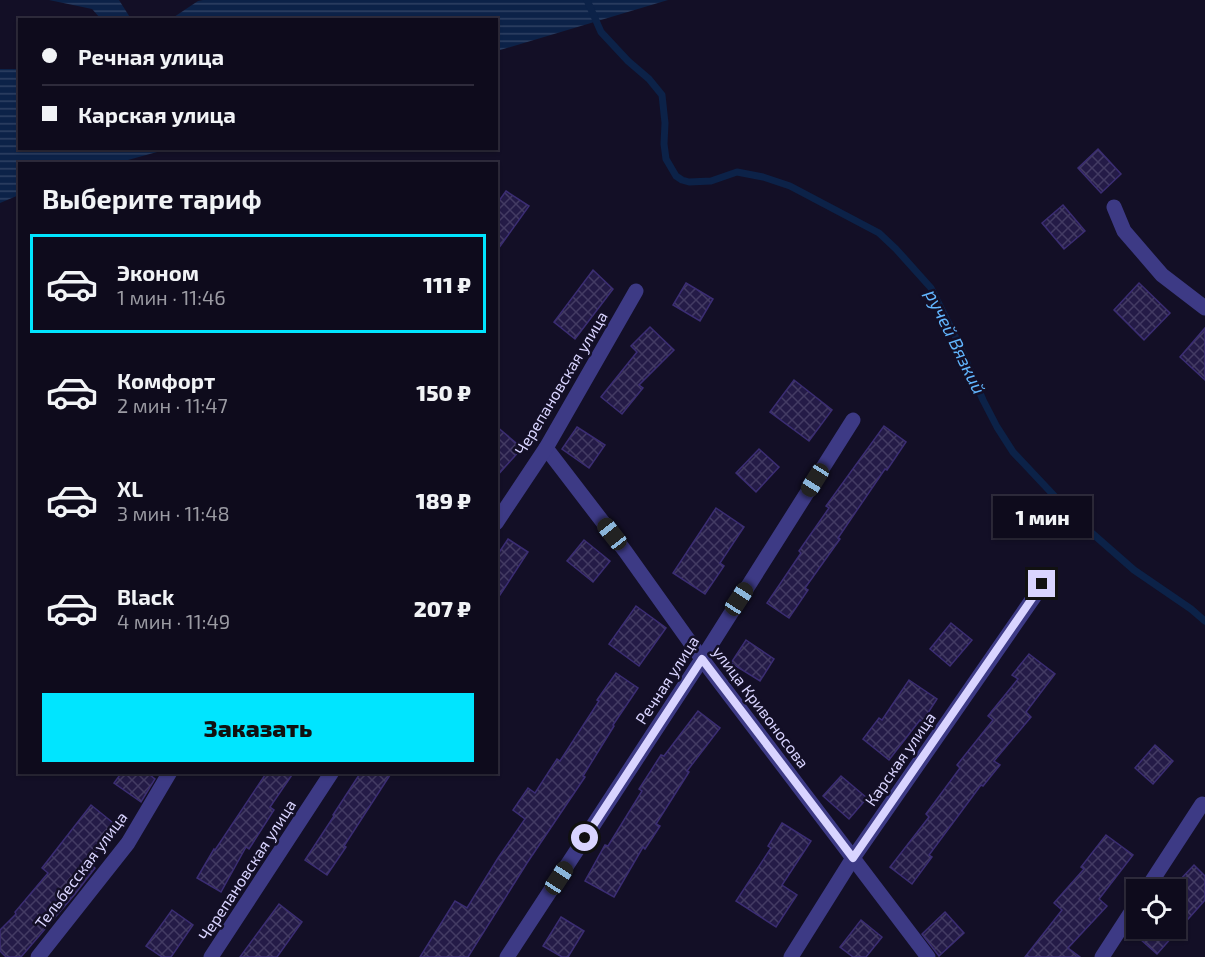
<!DOCTYPE html>
<html lang="ru">
<head>
<meta charset="utf-8">
<style>
  :root { --surface:#0e0b1c; --page:#1c1929; --text:#f1f3f6; --muted:#9b9ba3; --line:#2e2b3b; --accent:#00e5ff }
  body { margin:0; font-family:"Exo 2",sans-serif; background:var(--page); color:var(--text); height:100vh; display:flex; flex-direction:column; font-size:22px; white-space:nowrap }
  * { box-sizing:border-box; margin:0 }
  p { font-size:20px; color:var(--muted) }
  .icon { flex:none; width:33px; height:33px; fill:none; stroke:currentColor; stroke-width:2; stroke-linecap:round; stroke-linejoin:round }
  .map { position:relative; flex:1; overflow:hidden }
  .sheet { position:absolute; left:18px; top:162px; width:480px; height:612px; display:flex; flex-direction:column; background:var(--surface); border-radius:0px; box-shadow:0 2px 4px #0004,0 0 0 2px var(--line) }
  .sheet>* { flex:none }
  .hud { position:absolute; left:18px; top:18px; width:480px; height:132px; border-radius:0px; box-shadow:0 2px 4px #0004,0 0 0 2px var(--line); display:grid; align-content:center; height:132px; padding:0 24px; background:var(--surface) }
  .controls { position:absolute; left:1126px; top:879px; display:grid; gap:12px }
  .controls a { display:grid; place-items:center; width:60px; height:60px; border-radius:0px; background:var(--surface); box-shadow:0 2px 4px #0004,0 0 0 2px var(--line); font-size:30px }
  .end { position:absolute; width:27px; height:27px; margin:-14px; border:8px solid #d9d4ff; background:#111; box-shadow:0 0 0 3px #111 }
  .from { border-radius:50% }
  .bubble { position:absolute; height:42px; border-radius:0px; background:var(--surface); box-shadow:0 2px 4px #0004,0 0 0 2px var(--line); font-size:20px; font-weight:800; line-height:42px; text-align:center }
  .car { position:absolute; width:18px; height:36px; margin:-18px -9px; border-radius:8px; box-shadow:0 0 4px 2px #0007; background:linear-gradient(#222 24%,#8ab4d8 0 40%,#222 0 76%,#8ab4d8 0 86%,#222 0) }
  .hud b { display:flex; align-items:center; gap:21px; height:57px; font-size:22px }
  .hud b+b { border-top:2px solid var(--line) }
  .hud i { width:15px; height:15px; background:var(--text) }
  ul { padding:0; list-style:none }
  li { display:flex; align-items:center; gap:18px; height:99px; margin:0 12px 9px; padding:0 12px; border:3px solid transparent; border-radius:0px }
  li div { flex:1 }
  li b { display:block; font-size:22px }
  li em { font-style:normal; font-weight:800 }
  li.selected { border-color:var(--accent) }
  li>.icon { width:54px; height:54px; stroke-width:1.5 }
  h2 { padding:0 24px; font-size:27px; line-height:72px }
  .primary-button { display:flex; gap:12px; margin-top:auto; padding:12px 24px }
  .primary-button a { flex:1; height:69px; border-radius:0px; background:var(--accent); color:#111; font-size:24px; font-weight:800; line-height:69px; text-align:center }
  .map>svg:first-child { display:block }
  .water { fill:url(#water-rules) }
  .lines { fill:none; stroke-linecap:round; stroke-linejoin:round }
  .stream { stroke:#0c2248; stroke-width:7 }
  .building { fill:url(#building-cross-hatch); stroke:#3b2d73; stroke-width:1.5 }
  .minor { stroke:#3d3a85; stroke-width:15 }
  .route { stroke:#d9d4ff; stroke-width:8 }
  .labels { text-anchor:middle; stroke-width:5; stroke-linejoin:round; paint-order:stroke }
  .street-label { font-size:16px; fill:#d9d4ff; stroke:#130f26 }
  .water-label { font-size:18px; font-style:italic; fill:#62b6ff; stroke:#130f26 }
</style>
</head>
<body>
<div class="map">
<svg width="1205" height="957" viewBox="0 0 1205 957">
  <defs>
    <pattern id="water-rules" width="6" height="5" patternUnits="userSpaceOnUse" patternTransform="scale(1.5)"><rect width="6" height="5" fill="#0c2248"/><path d="M0 2.5h6" fill="none" stroke="#2f4163"/></pattern>
    <pattern id="building-cross-hatch" width="8" height="8" patternUnits="userSpaceOnUse" patternTransform="scale(1.5)"><rect width="8" height="8" fill="#241b47"/><path d="M0 0l8 8M0 8l8-8" fill="none" stroke="#433b63"/></pattern>
  </defs>
  <rect width="100%" height="100%" fill="#130f26"/>
  <g class="water">
    <path d="M49 0H119L131 19H101L92 9Z"/>
    <path d="M203 0H668L497 51 496 20 171 19 198 1Z"/>
    <path d="M0 69H19L20 148 168 149 117 163 20 164 19 195 0 203Z"/>
  </g>
  <g class="lines">
    <path class="stream" d="M587 0 601 32 628 61 649 79 662 95 665 123 664 144 666 159 676 176 682 180 689 182 711 181 737 172 763 177 790 186 879 233 896 249 931 288 958 342 983 400 997 427 1013 452 1077 520 1134 570 1191 609 1205 621"/>
  </g>
  <g class="building">
    <path d="M1098 149 1121 174 1101 193 1078 168Z"/>
    <path d="M506 191 529 206 496 252V205Z"/>
    <path d="M1063 205 1085 231 1064 249 1042 223Z"/>
    <path d="M593 270 613 289 575 339 554 322Z"/>
    <path d="M686 283 713 299 700 321 673 305Z"/>
    <path d="M1139 283 1170 313 1144 340 1114 310Z"/>
    <path d="M650 327 674 350 639 385 643 388 622 414 601 397 637 352 631 346Z"/>
    <path d="M1205 328V380L1180 357Z"/>
    <path d="M794 380 832 410 809 441 770 412Z"/>
    <path d="M496 426 522 448 496 477Z"/>
    <path d="M884 426 906 442 887 470 885 469 838 538 840 539 805 588 808 590 789 618 767 603 801 553 799 551 829 508 826 506Z"/>
    <path d="M577 427 605 445 589 468 562 449Z"/>
    <path d="M759 449 779 467 756 492 736 473Z"/>
    <path d="M716 508 744 527 720 563 724 566 705 594 673 573Z"/>
    <path d="M508 539 528 552 496 601V557Z"/>
    <path d="M584 540 610 561 593 582 567 561Z"/>
    <path d="M636 606 666 628 639 666 609 644Z"/>
    <path d="M951 623 972 640 950 666 930 649Z"/>
    <path d="M746 640 774 659 760 681 731 663Z"/>
    <path d="M1029 654 1055 674 1026 712 1031 717 994 761 1000 765 983 786 981 785 929 855 932 857 912 884 890 867 929 817 926 814 960 768 957 765 993 720 988 716 1018 679 1012 675Z"/>
    <path d="M616 673 638 688 613 725 614 726 583 776 585 777 527 863 468 957H420L455 901 467 908 498 858 525 819 513 810 528 788 535 793 557 759 560 761 599 701 597 700Z"/>
    <path d="M909 680 937 699 922 722 920 720 889 760 863 739 879 718 882 720Z"/>
    <path d="M698 711 720 728 687 771 689 772 656 824 660 826 645 849 643 847 614 897 585 881 605 845 608 846 642 791 639 789 661 755 664 756Z"/>
    <path d="M1155 745 1173 761 1153 784 1135 768Z"/>
    <path d="M122 772H146L155 779 141 802 114 783Z"/>
    <path d="M267 772H294L270 807 274 810 249 849 246 847 221 892 197 878 214 849 215 850Z"/>
    <path d="M361 772H392L344 846 346 847 327 875 305 860 334 816 333 815Z"/>
    <path d="M841 776 867 798 849 819 823 796Z"/>
    <path d="M91 805 117 826 88 862 95 868 75 894 21 957H6L0 951V930L16 914 15 912 48 873 42 868Z"/>
    <path d="M782 823 811 841 782 885 797 895 776 927 736 901 771 848 768 846Z"/>
    <path d="M1106 835 1133 855 1099 899 1107 906 1068 948 1080 957H1025L1062 910 1054 903 1084 869 1081 867Z"/>
    <path d="M1194 865 1205 876V900L1157 954 1131 931 1132 928H1176V884Z"/>
    <path d="M279 904 302 922 277 957H240Z"/>
    <path d="M172 910 193 925 171 957H162L146 946Z"/>
    <path d="M945 912 964 933 939 956 922 934Z"/>
    <path d="M561 917 584 931 568 957H562L543 946Z"/>
    <path d="M861 920 882 937 866 957H853L840 947Z"/>
  </g>
  <g class="lines">
    <g class="minor">
      <path d="M1114 207 1124 231 1162 275 1205 308"/>
      <path d="M546 448 625 551 702 659 928 957"/>
      <path d="M496 523 546 448 636 291"/>
      <path d="M1146 890 1202 804"/>
      <path d="M38 957 128 843 170 772"/>
      <path d="M211 957 332 772"/>
      <path d="M507 957 702 659 853 420"/>
      <path d="M791 957 853 858 1043 584"/>
      <path d="M1102 957 1137 903"/>
    </g>
  </g>
  <g class="lines">
    <path class="route" d="M585 838 702 659 853 858 1042 584"/>
  </g>
  <g class="labels">
    <g class="street-label">
      <text transform="translate(561 383) rotate(-59)" y="6">Черепановская улица</text>
      <text transform="translate(667 680) rotate(-57)" y="6">Речная улица</text>
      <text transform="translate(761 707) rotate(53)" y="6">улица Кривоносова</text>
      <text transform="translate(900 759) rotate(-55)" y="6">Карская улица</text>
      <text transform="translate(81 870) rotate(-53)" y="6">Тельбесская улица</text>
      <text transform="translate(247 870) rotate(-57)" y="6">Черепановская улица</text>
    </g>
    <g class="water-label">
      <text transform="translate(955 342) rotate(64)" y="6">ручей Вязкий</text>
    </g>
  </g>
</svg>
<div class="controls">
<a><svg class="icon" aria-label="locate" viewBox="0 0 24 24"><circle cx="12" cy="12" r="6"/><path d="M12 2v4M12 18v4M2 12h4M18 12h4"/></svg></a>
</div>
<i class="end from" style="left:585px;top:838px"></i>
<i class="end" style="left:1042px;top:584px"></i>
<div class="bubble" style="left:993px;top:496px;width:99px">1 мин</div>
<i class="car" style="left:815px;top:480px;rotate:212deg"></i>
<i class="car" style="left:612px;top:534px;rotate:322deg"></i>
<i class="car" style="left:739px;top:599px;rotate:33deg"></i>
<i class="car" style="left:559px;top:878px;rotate:33deg"></i>
<div class="hud">
<b><i class="from"></i>Речная улица</b>
<b><i></i>Карская улица</b>
</div>
<section class="sheet">
<h2>Выберите тариф</h2>
<ul>
<li class="selected"><svg class="icon" aria-label="car" viewBox="0 0 24 24"><path d="M5 17H2v-5l4-1 3-4h7l3 4 3 1v5h-3M9 17h6M6 11h13"/><circle cx="7" cy="17" r="2"/><circle cx="17" cy="17" r="2"/></svg><div><b>Эконом</b><p>1 мин · 11:46</p></div><em>111 ₽</em></li>
<li><svg class="icon" aria-label="car" viewBox="0 0 24 24"><path d="M5 17H2v-5l4-1 3-4h7l3 4 3 1v5h-3M9 17h6M6 11h13"/><circle cx="7" cy="17" r="2"/><circle cx="17" cy="17" r="2"/></svg><div><b>Комфорт</b><p>2 мин · 11:47</p></div><em>150 ₽</em></li>
<li><svg class="icon" aria-label="car" viewBox="0 0 24 24"><path d="M5 17H2v-5l4-1 3-4h7l3 4 3 1v5h-3M9 17h6M6 11h13"/><circle cx="7" cy="17" r="2"/><circle cx="17" cy="17" r="2"/></svg><div><b>XL</b><p>3 мин · 11:48</p></div><em>189 ₽</em></li>
<li><svg class="icon" aria-label="car" viewBox="0 0 24 24"><path d="M5 17H2v-5l4-1 3-4h7l3 4 3 1v5h-3M9 17h6M6 11h13"/><circle cx="7" cy="17" r="2"/><circle cx="17" cy="17" r="2"/></svg><div><b>Black</b><p>4 мин · 11:49</p></div><em>207 ₽</em></li>
</ul>
<div class="primary-button"><a>Заказать</a></div>
</section>
</div>
</body>
</html>
